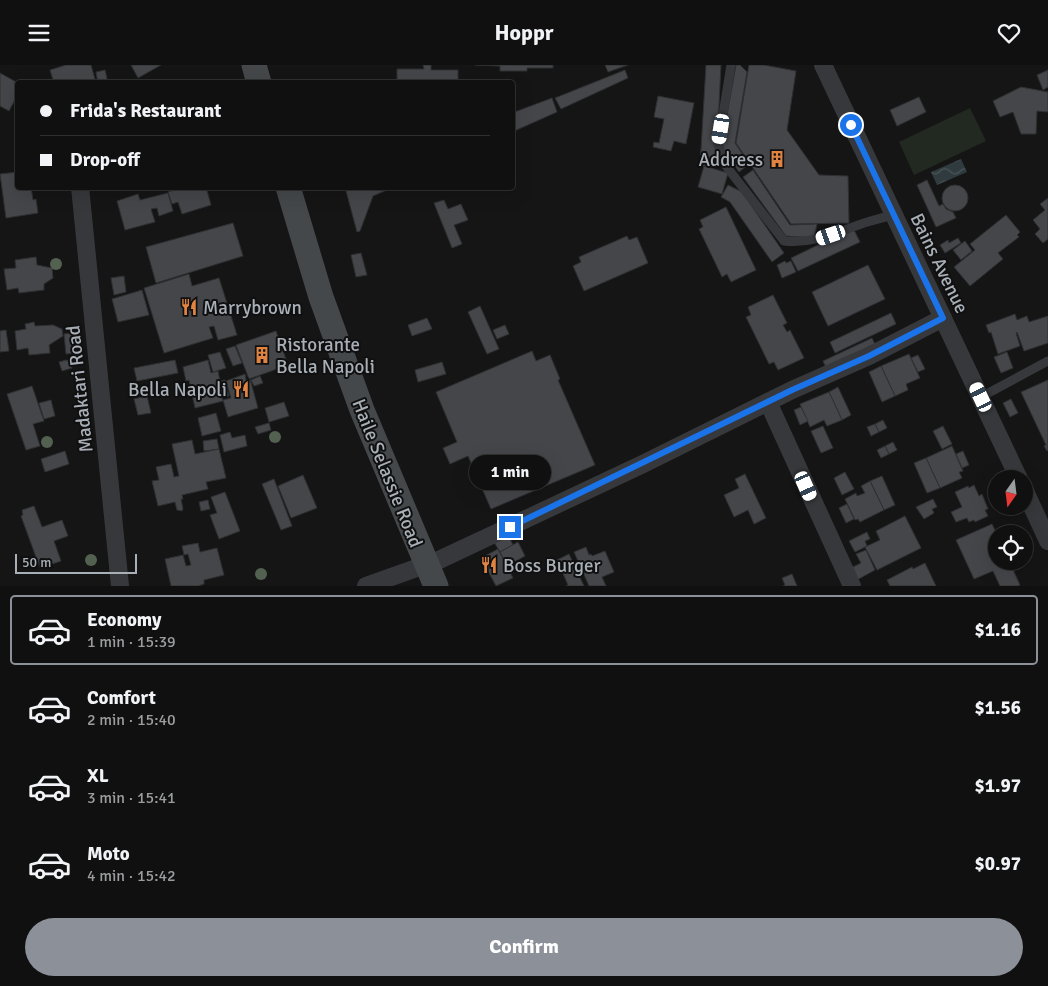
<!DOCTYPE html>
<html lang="en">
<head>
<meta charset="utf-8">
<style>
  :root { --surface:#101010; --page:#191919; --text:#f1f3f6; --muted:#9c9d9f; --line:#303030; --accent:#8c9099 }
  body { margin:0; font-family:Signika,sans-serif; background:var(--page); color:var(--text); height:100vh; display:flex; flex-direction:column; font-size:19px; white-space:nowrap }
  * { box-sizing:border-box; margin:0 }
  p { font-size:16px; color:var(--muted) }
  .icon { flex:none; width:28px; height:28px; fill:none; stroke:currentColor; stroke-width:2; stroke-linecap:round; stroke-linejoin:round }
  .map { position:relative; height:521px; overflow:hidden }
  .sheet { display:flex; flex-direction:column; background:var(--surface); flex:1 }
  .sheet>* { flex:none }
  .top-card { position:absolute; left:15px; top:15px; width:500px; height:110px; border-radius:5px; box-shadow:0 5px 20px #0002,0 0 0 1px var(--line); display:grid; align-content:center; height:110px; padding:0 25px; background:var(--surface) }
  .needle { width:32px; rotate:194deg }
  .fabs { position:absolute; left:988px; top:405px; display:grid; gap:10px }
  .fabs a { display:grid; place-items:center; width:45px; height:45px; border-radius:50%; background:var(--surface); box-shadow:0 5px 20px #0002,0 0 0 1px var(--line); font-size:25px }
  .scale { position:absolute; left:15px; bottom:12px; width:122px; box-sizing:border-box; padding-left:5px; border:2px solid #a8afb6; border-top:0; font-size:14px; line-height:18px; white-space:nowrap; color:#a8afb6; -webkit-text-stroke:4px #101011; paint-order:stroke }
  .end { position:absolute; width:22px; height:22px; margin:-11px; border:6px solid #1a73e8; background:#fff; box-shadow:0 0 0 2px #fff }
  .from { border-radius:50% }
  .bubble { position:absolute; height:35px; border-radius:18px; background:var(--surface); box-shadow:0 5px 20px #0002,0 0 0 1px var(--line); font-size:16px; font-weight:700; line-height:35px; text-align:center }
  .car { position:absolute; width:15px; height:30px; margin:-15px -8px; border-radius:6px; box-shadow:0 0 4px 1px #0007; background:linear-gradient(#fff 24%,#345 0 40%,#fff 0 76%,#345 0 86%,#fff 0) }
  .top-card b { display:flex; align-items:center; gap:18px; height:48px; font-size:19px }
  .top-card b+b { border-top:1px solid var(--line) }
  .top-card i { width:12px; height:12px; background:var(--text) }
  ul { padding:9px 0 0; list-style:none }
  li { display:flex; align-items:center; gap:15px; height:70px; margin:0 10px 8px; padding:0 15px; border:2px solid transparent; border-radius:5px }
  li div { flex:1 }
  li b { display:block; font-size:19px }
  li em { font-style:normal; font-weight:700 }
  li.active { border-color:var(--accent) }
  li>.icon { width:45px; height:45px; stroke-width:1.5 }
  .primary-button { display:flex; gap:10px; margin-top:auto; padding:10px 25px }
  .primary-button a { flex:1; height:58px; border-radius:30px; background:var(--accent); color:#fff; font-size:20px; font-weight:700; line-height:58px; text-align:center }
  header { display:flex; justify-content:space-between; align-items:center; height:65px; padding:0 25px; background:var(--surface); font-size:22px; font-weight:700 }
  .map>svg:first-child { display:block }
  .pitch { fill:#222921 }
  .water { fill:url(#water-waves) }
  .building { fill:#444649; stroke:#2f3032 }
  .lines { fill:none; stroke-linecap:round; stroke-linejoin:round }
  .lane { stroke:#36383b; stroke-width:9 }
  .street { stroke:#36383b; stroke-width:18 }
  .secondary { stroke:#44484b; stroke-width:25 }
  .tree { fill:#536150 }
  .route { stroke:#1a73e8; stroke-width:6 }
  .labels { text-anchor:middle; stroke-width:4; stroke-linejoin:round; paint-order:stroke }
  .poi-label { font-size:19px; fill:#a8afb6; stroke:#101011; text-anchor:start }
  .street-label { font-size:19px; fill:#a8afb6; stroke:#101011 }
</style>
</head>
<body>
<header><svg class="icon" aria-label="menu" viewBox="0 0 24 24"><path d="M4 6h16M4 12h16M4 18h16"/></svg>Hoppr<svg class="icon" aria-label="heart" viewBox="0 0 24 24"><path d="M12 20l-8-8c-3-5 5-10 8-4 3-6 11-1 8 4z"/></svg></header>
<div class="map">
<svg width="1048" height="521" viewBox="0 0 1048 521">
  <defs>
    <pattern id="water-waves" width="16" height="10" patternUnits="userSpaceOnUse" patternTransform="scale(1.25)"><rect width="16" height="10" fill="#2f3b3e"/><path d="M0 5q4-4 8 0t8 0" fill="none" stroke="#4a5558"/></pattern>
  </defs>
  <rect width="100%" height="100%" fill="#151516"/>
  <path class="pitch" d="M970 43 986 76 914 110 899 77Z"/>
  <path class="water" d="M961 94 967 107 937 120 931 107Z"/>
  <g class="building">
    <path d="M66 0H91L96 18H54L50 5Z"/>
    <path d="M131 0H161L138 13Z"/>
    <path d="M423 0H431V5H458V16H465V18H390V16H397V4H424Z"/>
    <path d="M475 0H553V3H527V6H500V1Z"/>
    <path d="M605 0H628L608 7Z"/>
    <path d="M706 0H721L716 101H700Z"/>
    <path d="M736 0H740L747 7 735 78 749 99 739 107 724 85 722 77Z"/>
    <path d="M749 0H764L796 6 787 65 819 110 848 111 849 158 791 159 736 78Z"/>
    <path d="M105 5 108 18H98L96 7Z"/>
    <path d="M625 5 628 13 561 44 555 33Z"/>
    <path d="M1048 5V22L1043 25 1037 10Z"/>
    <path d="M0 8 18 18V29L9 46 0 41Z"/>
    <path d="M1021 22 1048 27V47L1037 46 1036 69H1021L1013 47 1000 52 993 36Z"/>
    <path d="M658 31 694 38 686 79 674 76 671 86 653 82 654 77 659 78 664 54 654 52Z"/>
    <path d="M919 32 926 47 897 61 890 45Z"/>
    <path d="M552 33 557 47 512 67V48Z"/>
    <path d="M704 101 728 108 722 129 698 122Z"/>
    <path d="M753 105 790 160 817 159 814 173 786 171 743 112Z"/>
    <path d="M18 107V122H31L33 135 36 134 38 148 6 153 0 109Z"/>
    <path d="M927 115 939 141 943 139 946 144 953 147 956 153 936 162 917 120Z"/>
    <path d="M728 120 742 127 784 188 772 197 730 137 721 132Z"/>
    <circle cx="955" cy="133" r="13"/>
    <path d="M184 122H206L211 140 182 149 178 137 172 139 168 127Z"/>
    <path d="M345 122 389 124 373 131 360 166 357 167Z"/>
    <path d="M168 128 173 146 159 151 157 143 151 144 155 157 125 165 117 136 138 129 140 135Z"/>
    <path d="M1048 133V174L1043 178 1035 169 1040 164 1033 155 1045 145 1040 139Z"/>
    <path d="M444 135 448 144 461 139 468 155 454 160 462 179 452 183 434 138Z"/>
    <path d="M726 142 756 205 731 217 727 209 722 212 699 164 703 162 700 155Z"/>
    <path d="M1006 150 1020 167 1017 170 1019 172 998 188 1003 194 970 221 954 202 975 185 970 179Z"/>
    <path d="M233 158 243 191 156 218 146 182Z"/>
    <path d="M853 163 860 177 798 206 791 193Z"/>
    <path d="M627 171 629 175 637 172 648 198 584 226 573 201 581 197 579 192Z"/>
    <path d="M958 173 961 178 945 188 940 180 948 175 949 178Z"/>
    <path d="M965 176 972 186 961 195 953 185Z"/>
    <path d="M361 188 367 210 356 212 351 190Z"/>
    <path d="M36 192 37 200 52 203 53 213 44 219V225L19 228 18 223 7 225 4 204 16 203 15 195Z"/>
    <path d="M785 196 786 198 791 196 796 207 782 213 777 200Z"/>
    <path d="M868 200 885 234 828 261 812 227Z"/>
    <path d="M189 209 192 221 219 213 237 270 218 275 214 261 209 262 213 273 164 288 144 223Z"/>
    <path d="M124 211 126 227 114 230 111 213Z"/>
    <path d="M142 225 149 250 118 257 112 234Z"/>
    <path d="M773 230 787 258 783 260 787 267 790 265 804 293 778 305 774 297 769 299 746 252 751 250 748 242Z"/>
    <path d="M480 241 499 284 487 289 468 247Z"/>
    <path d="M891 248 896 259 835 288 830 277Z"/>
    <path d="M1015 249 1017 255 1027 251 1029 257 1048 251V278L1024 286 1017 267 1016 268 1020 281 998 289 991 267 989 268 986 260Z"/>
    <path d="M427 253 432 264 412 271 408 260Z"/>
    <path d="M34 257 35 261 53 260 62 264 63 271 49 280 50 288 29 290 28 283 17 285 15 266 26 264 25 259Z"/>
    <path d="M505 260 509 269 497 274 493 265Z"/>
    <path d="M6 265 9 286 0 287V266Z"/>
    <path d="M276 266 288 300 249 314 236 280Z"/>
    <path d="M73 268 76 288 66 289 64 269Z"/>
    <path d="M872 273 877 284 828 307 823 296Z"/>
    <path d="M235 281 242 298 233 301 226 284Z"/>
    <path d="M532 286 536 296 550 290 560 314 558 315 595 400 491 444 468 391 450 399 443 383 457 377 436 327Z"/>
    <path d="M220 287 226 303 213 307 208 290Z"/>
    <path d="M1007 287 1013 303 1001 308 994 292Z"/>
    <path d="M909 289 920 313 906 319 908 325 895 331 881 301Z"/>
    <path d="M918 290 925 304 918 307 911 293Z"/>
    <path d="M66 295 69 296 72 303 62 306 59 297Z"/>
    <path d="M175 295 178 308 137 316 134 303Z"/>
    <path d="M208 295 211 308 218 306 220 316 225 315 229 331 222 333 223 336 195 343 189 315 186 316 183 302Z"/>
    <path d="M442 297 446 309 418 317 415 305Z"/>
    <path d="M881 301 895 331 882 337 869 307Z"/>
    <path d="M245 309 246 315 250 314 258 343 228 352 223 335 231 333 226 316Z"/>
    <path d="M260 311 263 318 254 321 251 315Z"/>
    <path d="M1048 315V385L1047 386 1044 381 1046 380 1021 327Z"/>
    <path d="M32 321 44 356 33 359 40 381 26 385 7 329Z"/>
    <path d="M838 322 851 350 842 355 829 327Z"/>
    <path d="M829 327 842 355 827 361 824 355 810 362 800 339Z"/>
    <path d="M147 331 151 348 138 350 134 334Z"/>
    <path d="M1011 334 1018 348 1010 352 1003 338Z"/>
    <path d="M51 335 55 351 44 354 39 338Z"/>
    <path d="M284 337 289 351 269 357 265 343Z"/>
    <path d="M801 342 808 356 800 360 794 345Z"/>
    <path d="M216 348 221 366 202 371 198 353Z"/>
    <path d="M883 355 887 363 879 367 875 359Z"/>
    <path d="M269 358 271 365 258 369 255 362Z"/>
    <path d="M875 359 879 367 871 371 867 362Z"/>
    <path d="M823 361 833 383 821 388 811 366Z"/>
    <path d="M943 361 952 379 942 384 933 366Z"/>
    <path d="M230 367 232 373 245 370 247 381 224 387 220 370Z"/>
    <path d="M217 374 219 384 204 386 203 376Z"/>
    <path d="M192 375 195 389 219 384 226 413 206 417 208 424 182 430 183 434H181L183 444 182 446 177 445 175 437 158 441 152 416 159 415 156 402 171 399 174 412 179 411 172 379Z"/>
    <path d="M893 377 897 385 889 389 885 381Z"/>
    <path d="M885 381 889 389 881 393 877 385Z"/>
    <path d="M952 381 963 406 959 407 962 413 940 423 926 393Z"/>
    <path d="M65 386 69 399 45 407 41 394Z"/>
    <path d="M963 386 969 400 962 403 956 389Z"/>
    <path d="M926 393 940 423 927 428 914 398Z"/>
    <path d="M845 407 854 424 842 430 834 413Z"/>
    <path d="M745 409 766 453 754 459 748 445 734 452 724 430 739 423 735 414Z"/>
    <path d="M303 410 317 443 291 453 278 421Z"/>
    <path d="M882 411 895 440 884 445 870 416Z"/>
    <path d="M274 414 292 461 281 465 262 419Z"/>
    <path d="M870 416 884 445 860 457 858 454 855 455 845 434 856 428 857 431 865 428 861 421Z"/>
    <path d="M974 420 979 431 982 429 988 444 985 445 988 451 975 457 974 455 969 457 967 453 956 457 951 447 962 442 955 427 968 421 969 423Z"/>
    <path d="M225 427 240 466 219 474 210 450 217 448 211 432Z"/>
    <path d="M933 434 937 442 932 444 934 448 924 454 916 442Z"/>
    <path d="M208 435 210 444 201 446 199 437Z"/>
    <path d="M847 439 854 454 846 458 839 443Z"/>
    <path d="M34 441 42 462 62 455 68 471 54 476 61 496 40 503 21 451 23 450 22 445Z"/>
    <path d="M905 451 921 483 877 505 865 482 880 475 876 466Z"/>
    <path d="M992 459 997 469 996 496H1009L1020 520 1018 521H1000L993 506 974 514 956 475Z"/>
    <path d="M867 467 870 474 865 476 867 481 855 487 849 476Z"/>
    <path d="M508 470 513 480 500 487 494 477Z"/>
    <path d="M518 477 525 491 507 501 500 487Z"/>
    <path d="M198 478 200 487 217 483 224 510 204 515V519L198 521H171L165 494 183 490 186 501 191 500 188 489 184 490 182 481Z"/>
    <path d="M586 482 589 490 591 489 592 491 605 486 614 507 602 512 606 521H589L574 487Z"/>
    <path d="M498 484 513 513 496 521 481 493Z"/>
    <path d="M866 485 875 505 855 516 849 504 861 498 856 489Z"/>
    <path d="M569 489 584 521H566L568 520 557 495Z"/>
    <path d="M925 498 936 521H890L887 515 912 502 913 504Z"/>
    <path d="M792 509 797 521H783L785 520 782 513Z"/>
  </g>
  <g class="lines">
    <g class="lane">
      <path d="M731 0 718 80 726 101 784 176C814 179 836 168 864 158 874 155 884 152 894 150"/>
      <path d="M981 332 1048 296"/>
    </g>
    <g class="street">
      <path d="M823 0 1019 414"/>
      <path d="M80 122 120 521"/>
      <path d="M768 337 852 521"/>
      <path d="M1024 424 1048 476"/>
      <path d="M366 521 439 495 643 399 792 325 869 291 943 253"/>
    </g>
    <g class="secondary">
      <path d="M254 0 259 18"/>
      <path d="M288 122 321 232 362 345 436 521"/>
    </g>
  </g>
  <g class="tree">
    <circle cx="56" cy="199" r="6"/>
    <circle cx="275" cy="372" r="6"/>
    <circle cx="47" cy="377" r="6"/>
    <circle cx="91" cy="495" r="6"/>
    <circle cx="261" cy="509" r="6"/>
  </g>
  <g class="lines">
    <path class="route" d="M510 462 792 325 869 291 943 253 851 60"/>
  </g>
  <defs>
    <g id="building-bare" transform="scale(1.35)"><path d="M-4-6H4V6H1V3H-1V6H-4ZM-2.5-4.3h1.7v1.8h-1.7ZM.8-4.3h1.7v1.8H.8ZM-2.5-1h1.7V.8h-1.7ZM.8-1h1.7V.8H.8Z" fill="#e28441" stroke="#101011" stroke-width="2.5" paint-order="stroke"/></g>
    <g id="restaurant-bare" transform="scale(1.35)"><path d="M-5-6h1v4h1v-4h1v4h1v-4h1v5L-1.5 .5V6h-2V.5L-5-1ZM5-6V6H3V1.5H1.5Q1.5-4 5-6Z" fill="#e28441" stroke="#101011" stroke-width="2.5" paint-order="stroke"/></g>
  </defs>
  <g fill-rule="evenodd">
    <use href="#building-bare" x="777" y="94"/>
    <use href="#restaurant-bare" x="189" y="242"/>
    <use href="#building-bare" x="262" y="290"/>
    <use href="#restaurant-bare" x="241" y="324"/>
    <use href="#restaurant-bare" x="489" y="500"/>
  </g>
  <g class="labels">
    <g class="poi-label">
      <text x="763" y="101" text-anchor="end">Address</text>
      <text x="203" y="249">Marrybrown</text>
      <text x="276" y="286">Ristorante<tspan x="276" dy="22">Bella Napoli</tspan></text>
      <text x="227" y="331" text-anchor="end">Bella Napoli</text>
      <text x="503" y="507">Boss Burger</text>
    </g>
    <g class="street-label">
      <text transform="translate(940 198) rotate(64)" y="7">Bains Avenue</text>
      <text transform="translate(79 324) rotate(-96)" y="7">Madaktari Road</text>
      <text transform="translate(388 408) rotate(68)" y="7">Haile Selassie Road</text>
    </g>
  </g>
</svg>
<div class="fabs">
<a><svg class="needle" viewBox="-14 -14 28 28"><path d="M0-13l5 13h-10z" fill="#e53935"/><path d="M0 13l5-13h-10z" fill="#9c9d9f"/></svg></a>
<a><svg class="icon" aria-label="locate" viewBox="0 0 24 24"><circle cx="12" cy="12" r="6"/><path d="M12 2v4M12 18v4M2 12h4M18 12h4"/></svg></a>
</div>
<div class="scale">50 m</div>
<i class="end from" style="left:851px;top:60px"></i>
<i class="end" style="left:510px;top:462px"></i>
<div class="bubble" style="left:469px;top:390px;width:82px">1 min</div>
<i class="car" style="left:721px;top:64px;rotate:189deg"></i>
<i class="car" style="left:831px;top:170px;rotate:251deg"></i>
<i class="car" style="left:981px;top:332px;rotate:335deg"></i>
<i class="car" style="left:806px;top:421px;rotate:156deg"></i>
<div class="top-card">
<b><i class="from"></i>Frida's Restaurant</b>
<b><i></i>Drop-off</b>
</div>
</div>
<section class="sheet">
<ul>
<li class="active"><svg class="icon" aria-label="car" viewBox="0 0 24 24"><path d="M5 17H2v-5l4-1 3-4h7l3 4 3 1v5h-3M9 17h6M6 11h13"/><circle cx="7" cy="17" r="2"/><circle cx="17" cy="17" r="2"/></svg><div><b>Economy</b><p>1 min · 15:39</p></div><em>$1.16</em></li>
<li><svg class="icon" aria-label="car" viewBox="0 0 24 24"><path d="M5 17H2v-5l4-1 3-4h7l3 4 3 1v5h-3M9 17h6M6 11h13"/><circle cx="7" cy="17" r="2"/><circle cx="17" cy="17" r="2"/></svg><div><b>Comfort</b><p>2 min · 15:40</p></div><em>$1.56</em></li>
<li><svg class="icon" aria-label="car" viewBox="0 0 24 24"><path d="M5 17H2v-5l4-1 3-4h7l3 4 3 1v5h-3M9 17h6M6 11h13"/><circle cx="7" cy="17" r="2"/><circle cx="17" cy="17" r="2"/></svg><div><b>XL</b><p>3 min · 15:41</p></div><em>$1.97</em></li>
<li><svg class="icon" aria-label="car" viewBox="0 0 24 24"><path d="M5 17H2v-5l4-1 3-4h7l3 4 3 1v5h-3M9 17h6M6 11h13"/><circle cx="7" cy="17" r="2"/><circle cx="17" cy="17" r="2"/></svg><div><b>Moto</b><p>4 min · 15:42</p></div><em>$0.97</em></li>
</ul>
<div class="primary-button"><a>Confirm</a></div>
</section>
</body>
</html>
